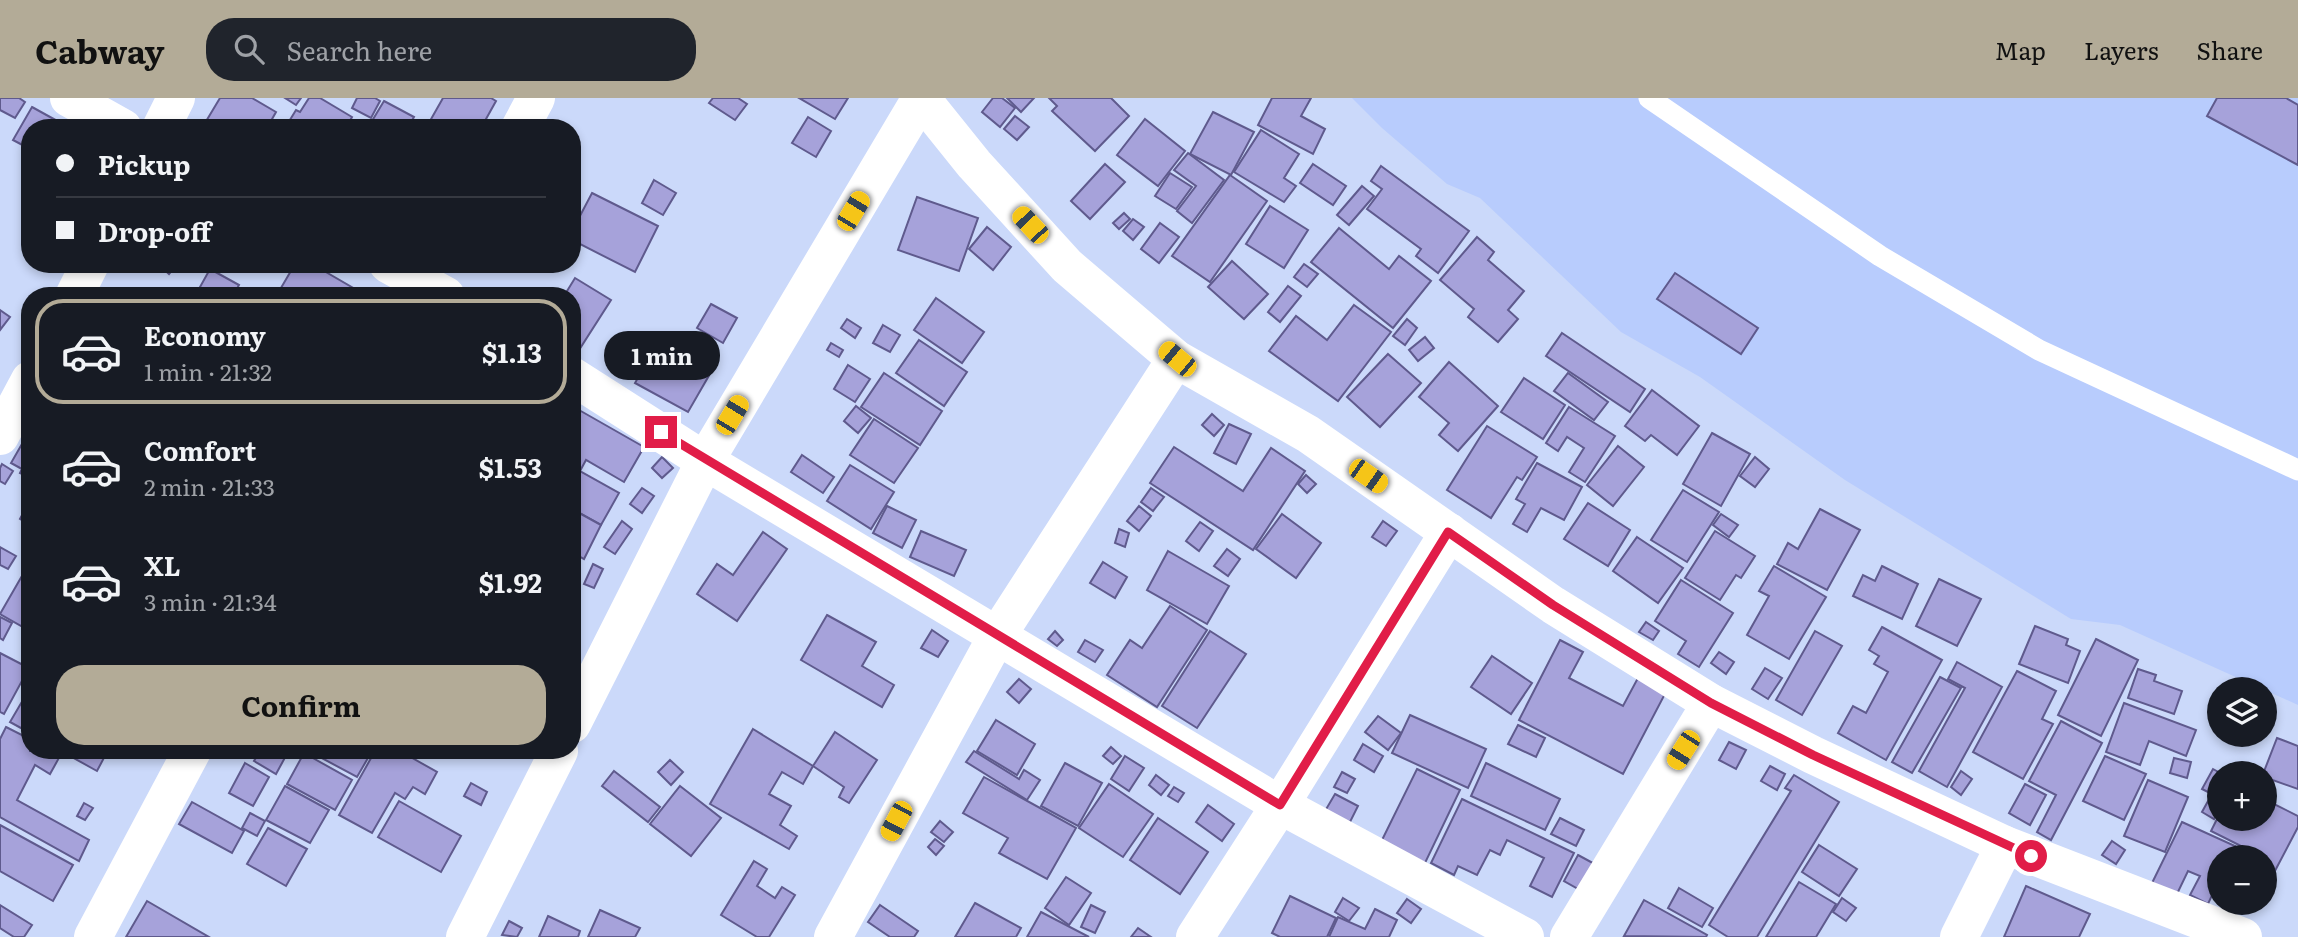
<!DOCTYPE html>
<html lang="en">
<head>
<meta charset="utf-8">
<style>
  :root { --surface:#171b24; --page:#20242c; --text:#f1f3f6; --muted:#9ea1a6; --line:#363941; --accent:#b3ab97 }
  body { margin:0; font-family:Literata,serif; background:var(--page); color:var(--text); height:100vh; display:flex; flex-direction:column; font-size:26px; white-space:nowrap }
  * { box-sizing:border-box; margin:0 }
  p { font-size:23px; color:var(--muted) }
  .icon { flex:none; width:38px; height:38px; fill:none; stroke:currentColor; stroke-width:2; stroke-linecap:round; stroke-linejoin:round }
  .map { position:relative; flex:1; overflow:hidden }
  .details { position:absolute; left:21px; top:189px; width:560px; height:472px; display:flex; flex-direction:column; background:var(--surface); border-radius:28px; box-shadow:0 4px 10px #0003 }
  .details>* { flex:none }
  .banner { position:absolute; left:21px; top:21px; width:560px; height:154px; border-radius:28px; box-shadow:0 4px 10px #0003; display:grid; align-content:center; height:154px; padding:0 35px; background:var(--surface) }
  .buttons { position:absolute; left:2207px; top:579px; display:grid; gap:14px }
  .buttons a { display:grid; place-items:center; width:70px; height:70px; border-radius:50%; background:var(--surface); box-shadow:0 4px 10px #0003; font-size:35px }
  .end { position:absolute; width:32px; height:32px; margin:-16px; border:9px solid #e11d48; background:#fff; box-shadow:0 0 0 4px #fff }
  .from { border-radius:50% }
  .bubble { position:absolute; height:49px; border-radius:24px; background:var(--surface); box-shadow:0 4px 10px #0003; font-size:23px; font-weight:700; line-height:49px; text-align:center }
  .car { position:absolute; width:21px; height:42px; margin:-21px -10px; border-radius:9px; box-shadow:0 0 5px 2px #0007; background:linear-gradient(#f5c518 24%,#345 0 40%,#f5c518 0 76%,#345 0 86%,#f5c518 0) }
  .banner b { display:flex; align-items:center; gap:24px; height:66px; font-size:26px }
  .banner b+b { border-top:2px solid var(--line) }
  .banner i { width:18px; height:18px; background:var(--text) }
  ul { padding:12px 0 0; list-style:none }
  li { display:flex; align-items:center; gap:21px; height:105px; margin:0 14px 10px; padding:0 21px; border:4px solid transparent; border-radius:28px }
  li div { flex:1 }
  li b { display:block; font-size:26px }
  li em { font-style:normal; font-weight:700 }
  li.current { border-color:var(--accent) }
  li>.icon { width:63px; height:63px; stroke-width:1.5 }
  .button { display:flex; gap:14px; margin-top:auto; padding:14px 35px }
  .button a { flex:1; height:80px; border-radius:28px; background:var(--accent); color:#111; font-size:28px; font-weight:700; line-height:80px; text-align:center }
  header { display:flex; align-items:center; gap:42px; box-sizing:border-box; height:98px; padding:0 35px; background:var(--accent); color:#111 }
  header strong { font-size:33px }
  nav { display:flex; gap:38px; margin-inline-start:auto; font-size:24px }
  .search { width:490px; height:63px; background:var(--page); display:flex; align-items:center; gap:18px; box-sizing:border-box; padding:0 24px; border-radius:28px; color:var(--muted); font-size:26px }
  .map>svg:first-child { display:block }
  .built { fill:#b8ccfd }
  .building { fill:#a6a2da; stroke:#5f5a8d; stroke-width:2 }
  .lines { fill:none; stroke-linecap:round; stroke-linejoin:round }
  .service { stroke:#fff; stroke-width:21 }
  .minor { stroke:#fff; stroke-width:38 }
  .route { stroke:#e11d48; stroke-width:9 }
</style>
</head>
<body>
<header>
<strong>Cabway</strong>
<div class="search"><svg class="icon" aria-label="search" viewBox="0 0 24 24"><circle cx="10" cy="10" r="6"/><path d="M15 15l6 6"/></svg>Search here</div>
<nav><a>Map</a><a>Layers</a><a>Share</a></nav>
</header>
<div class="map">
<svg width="2298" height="839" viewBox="0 0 2298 839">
  <rect width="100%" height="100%" fill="#cbd9fa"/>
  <path class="built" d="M1352 0H2298V607L2120 527 2071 521 1845 382 1700 279 1621 234 1480 100 1447 86 1382 30Z"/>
  <g class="building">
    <path d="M0 0H19L25 4 15 20 0 12Z"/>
    <path d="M220 0H252L276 14 267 30H202Z"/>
    <path d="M285 0H301L296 7Z"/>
    <path d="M309 0H320L352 19 346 30H285L296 12 300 14Z"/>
    <path d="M357 0H375L380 3 371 20 352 10Z"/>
    <path d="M443 0H491L496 3 481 30H426Z"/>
    <path d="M713 0H738L747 6 735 22 709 5Z"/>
    <path d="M799 0H848L835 21Z"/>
    <path d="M993 0H1002L1015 10 1000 29 982 14Z"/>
    <path d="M1007 0H1034L1021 14Z"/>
    <path d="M1049 0H1111L1129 18 1095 53 1052 13 1057 8Z"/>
    <path d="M1272 0H1311L1301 18 1325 31 1313 56 1258 27Z"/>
    <path d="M2217 0H2286L2298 7V67L2207 18Z"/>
    <path d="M384 3 414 19 408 30H384L372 23Z"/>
    <path d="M32 9 70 30H30V51L13 42Z"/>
    <path d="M1213 14 1254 34 1231 77 1190 56Z"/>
    <path d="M1015 18 1029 29 1017 42 1004 31Z"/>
    <path d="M808 19 831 33 816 59 792 45Z"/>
    <path d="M1145 21 1185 53 1158 88 1117 57Z"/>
    <path d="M1261 32 1299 56 1284 80 1296 88 1284 104 1234 74Z"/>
    <path d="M1188 55 1224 82 1192 125 1177 113 1196 88 1174 72Z"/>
    <path d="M1105 66 1125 84 1090 121 1071 103Z"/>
    <path d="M1313 66 1346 88 1333 107 1300 85Z"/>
    <path d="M1381 68 1469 133 1438 175 1416 158 1421 151 1367 111 1382 91 1371 83Z"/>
    <path d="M1170 75 1192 89 1176 111 1155 98Z"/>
    <path d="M1230 77 1267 103 1210 184 1172 158Z"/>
    <path d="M654 82 676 95 663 117 642 105Z"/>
    <path d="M1362 88 1374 98 1349 127 1337 117Z"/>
    <path d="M592 95 658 128 635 174 572 142V133Z"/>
    <path d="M917 99 978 120 959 173 898 152Z"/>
    <path d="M1270 108 1308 132 1284 170 1246 146Z"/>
    <path d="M1124 115 1130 121 1119 131 1113 125Z"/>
    <path d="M1133 121 1144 129 1133 142 1123 133Z"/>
    <path d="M1160 125 1179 139 1159 165 1141 151Z"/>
    <path d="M987 129 1011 149 993 172 969 151Z"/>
    <path d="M1339 130 1389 171 1399 158 1431 183 1393 230 1311 164Z"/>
    <path d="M1477 139 1494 154 1488 162 1524 193 1508 212 1518 221 1498 244 1468 219 1474 211 1440 182Z"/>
    <path d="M1232 163 1268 196 1244 221 1208 189Z"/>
    <path d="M158 166H177L169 176Z"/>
    <path d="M295 166H312L367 198H284L278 195Z"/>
    <path d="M1304 166 1318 176 1307 189 1294 179Z"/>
    <path d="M210 171 239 187 233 198H195Z"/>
    <path d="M1675 175 1758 230 1741 256 1657 201Z"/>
    <path d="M575 180 611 202 579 252 572 247V198H564Z"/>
    <path d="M1288 188 1301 198 1280 224 1268 214Z"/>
    <path d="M936 200 984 234 962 265 914 232Z"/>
    <path d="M711 206 737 220 723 245 697 230Z"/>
    <path d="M1354 207 1391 234 1338 303 1269 253 1296 218 1327 242Z"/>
    <path d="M0 212 10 219 0 232Z"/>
    <path d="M847 221 861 230 855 240 841 230Z"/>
    <path d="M1407 221 1417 230 1405 247 1393 238Z"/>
    <path d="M883 227 900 237 890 254 873 245Z"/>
    <path d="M1562 235 1645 291 1630 314 1546 258Z"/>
    <path d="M1425 239 1434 250 1418 263 1409 252Z"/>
    <path d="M919 242 967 274 944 308 896 275Z"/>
    <path d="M658 244 711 274 688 314 635 285Z"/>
    <path d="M831 245 843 252 839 259 827 252Z"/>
    <path d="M1388 256 1421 285 1380 329 1347 299Z"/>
    <path d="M1449 264 1498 308 1458 353 1439 337 1449 325 1419 299Z"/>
    <path d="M848 267 870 281 855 304 834 291Z"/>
    <path d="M884 275 942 313 920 347 861 309Z"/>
    <path d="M1568 275 1608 304 1594 322 1554 293Z"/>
    <path d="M1524 280 1565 307 1543 341 1501 314Z"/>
    <path d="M1652 292 1699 328 1677 357 1651 337 1645 343 1625 328Z"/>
    <path d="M572 308 644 349 624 384 586 362 580 373 619 395 601 427 572 411Z"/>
    <path d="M856 308 871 320 858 335 844 323Z"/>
    <path d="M1569 309 1615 338 1585 384 1569 374 1584 350 1567 339 1558 353 1546 345Z"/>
    <path d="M1212 316 1224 327 1214 338 1202 327Z"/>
    <path d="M874 321 918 350 894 385 850 357Z"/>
    <path d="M1229 326 1251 336 1236 366 1214 355Z"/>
    <path d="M1487 328 1537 359 1522 382 1517 379 1491 420 1447 392Z"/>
    <path d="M30 332V380L20 375 22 371 11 365Z"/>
    <path d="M1712 335 1750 356 1721 408 1683 386Z"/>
    <path d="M1618 348 1644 369 1613 408 1587 387Z"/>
    <path d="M1174 349 1243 393 1271 350 1305 373 1253 452 1150 385Z"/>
    <path d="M802 357 834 379 823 395 791 374Z"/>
    <path d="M662 359 673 370 662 380 652 370Z"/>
    <path d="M1755 359 1769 371 1755 389 1740 378Z"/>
    <path d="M1537 365 1582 389 1564 422 1541 410 1527 434 1513 426 1525 406 1516 401Z"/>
    <path d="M2 366 13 373 5 386 0 383V370Z"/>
    <path d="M850 367 894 394 871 431 827 403Z"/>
    <path d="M1306 377 1316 386 1307 395 1298 386Z"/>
    <path d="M642 390 654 398 642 415 630 406Z"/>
    <path d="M1151 390 1164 399 1153 413 1141 404Z"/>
    <path d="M1683 392 1719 414 1687 464 1651 442Z"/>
    <path d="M1588 405 1630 432 1608 468 1564 441Z"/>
    <path d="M27 408 30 410V427L20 421Z"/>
    <path d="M887 408 916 422 902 450 873 435Z"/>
    <path d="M1139 408 1151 418 1139 433 1127 423Z"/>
    <path d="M572 411 601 427 584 461 572 454Z"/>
    <path d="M1820 411 1860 432 1827 492 1777 466 1788 445 1798 451Z"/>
    <path d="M1282 416 1321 445 1296 480 1256 451Z"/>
    <path d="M1721 416 1738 427 1729 439 1713 427Z"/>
    <path d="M622 423 632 431 615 456 604 449Z"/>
    <path d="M1383 423 1397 433 1386 448 1372 439Z"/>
    <path d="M1200 424 1213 433 1199 453 1186 443Z"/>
    <path d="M1119 431 1129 435 1125 449 1115 445Z"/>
    <path d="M921 433 966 452 954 478 910 459Z"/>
    <path d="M1715 433 1755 458 1741 480 1736 477 1720 502 1685 480Z"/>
    <path d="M763 434 787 451 737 523 697 496 717 466 733 477Z"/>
    <path d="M1637 439 1683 470 1658 505 1613 473Z"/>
    <path d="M0 449 16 458 8 471 0 467Z"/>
    <path d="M1227 451 1240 461 1228 478 1214 468Z"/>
    <path d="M1168 453 1229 488 1207 526 1147 492Z"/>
    <path d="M30 464V533L0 516Z"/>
    <path d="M1103 464 1127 479 1115 500 1090 485Z"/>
    <path d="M593 466 603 471 594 490 584 486Z"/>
    <path d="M1774 468 1826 499 1789 561 1747 537 1769 498 1759 493Z"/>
    <path d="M1882 468 1918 486 1902 521 1853 498 1863 477 1875 483Z"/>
    <path d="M572 475 579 479 572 491Z"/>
    <path d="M1939 481 1981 501 1957 548 1916 528Z"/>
    <path d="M1681 482 1733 515 1699 569 1678 556 1686 543 1655 523Z"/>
    <path d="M1170 508 1207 532 1157 609 1107 577 1130 542 1142 550Z"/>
    <path d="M827 517 876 544 862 568 894 587 882 609 801 562Z"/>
    <path d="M0 519 12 525 3 542 0 540Z"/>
    <path d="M1646 524 1659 533 1653 542 1639 534Z"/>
    <path d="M2035 528 2068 541 2066 547 2080 553 2068 585 2019 566Z"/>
    <path d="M1882 529 1942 562 1886 662 1838 635 1853 608 1866 615 1888 574 1874 566 1879 558 1869 552Z"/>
    <path d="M932 532 948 543 938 559 921 550Z"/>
    <path d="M1055 533 1063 542 1057 548 1048 541Z"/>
    <path d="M1210 533 1246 556 1197 630 1162 608Z"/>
    <path d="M1815 533 1842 548 1802 617 1776 602Z"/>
    <path d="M2096 541 2138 562 2101 638 2058 617Z"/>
    <path d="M1085 542 1103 552 1095 564 1078 554Z"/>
    <path d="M1560 542 1583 554 1569 580 1623 608 1639 578 1667 592 1623 676 1519 622Z"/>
    <path d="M1719 554 1734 564 1726 576 1711 565Z"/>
    <path d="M0 555 29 570 4 616 0 614Z"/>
    <path d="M1492 558 1532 585 1511 616 1471 589Z"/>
    <path d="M1957 564 2002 589 1947 689 1919 673 1965 590 1948 581Z"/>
    <path d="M1765 570 1782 580 1768 601 1752 591Z"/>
    <path d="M2138 571 2156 577 2154 583 2182 593 2174 616 2128 600Z"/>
    <path d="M2017 573 2056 593 2042 621 2053 626 2023 681 1973 654Z"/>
    <path d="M1940 579 1961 590 1912 675 1892 664Z"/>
    <path d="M1019 581 1031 591 1019 605 1007 594Z"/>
    <path d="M30 590V635L10 624Z"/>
    <path d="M2124 605 2196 632 2186 658 2149 643 2140 667 2106 654Z"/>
    <path d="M1410 617 1486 651 1468 690 1392 655Z"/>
    <path d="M1378 618 1401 635 1388 652 1365 634Z"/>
    <path d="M996 622 1035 646 1017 677 977 653Z"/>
    <path d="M2061 623 2102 645 2051 742 2037 734 2056 697 2029 683Z"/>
    <path d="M1518 627 1545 640 1536 659 1508 646Z"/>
    <path d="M6 629 30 641V653H51L60 658 50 676 35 667 17 702 89 742 79 763 0 719V641Z"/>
    <path d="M753 631 813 668 803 686 782 674 769 696 791 708 780 727 797 738 789 751 710 706Z"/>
    <path d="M835 634 877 662 849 705 839 699 844 689 813 668Z"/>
    <path d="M2277 640 2298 648V691L2264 679 2263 676Z"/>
    <path d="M1729 644 1746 652 1736 671 1719 662Z"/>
    <path d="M1363 646 1383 658 1374 674 1354 662Z"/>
    <path d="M1111 649 1121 658 1113 666 1103 658Z"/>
    <path d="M61 653H106L107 654 97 673Z"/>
    <path d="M260 653 288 654 276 676 254 663Z"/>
    <path d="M320 653H372L357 679 318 658Z"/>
    <path d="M375 653H400L437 674 425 696 413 689 405 701 395 695 372 735 339 717Z"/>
    <path d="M974 653 1019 681 1024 672 1040 682 1027 702 966 664Z"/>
    <path d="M304 655 352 682 335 712 287 686Z"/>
    <path d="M1125 658 1144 670 1129 693 1111 681Z"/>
    <path d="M2105 658 2146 676 2124 722 2083 703Z"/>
    <path d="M2174 660 2191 664 2187 680 2170 675Z"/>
    <path d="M670 662 683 674 671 687 658 674Z"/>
    <path d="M245 665 269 679 253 708 229 695Z"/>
    <path d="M1065 665 1102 685 1078 728 1041 708Z"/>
    <path d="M1486 665 1560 701 1545 732 1471 698Z"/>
    <path d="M1770 668 1785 676 1777 692 1761 683Z"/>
    <path d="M1417 671 1460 692 1425 765 1381 744Z"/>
    <path d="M2213 671 2222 676H2219V712L2214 721 2202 714 2212 696 2202 691Z"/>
    <path d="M614 673 660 709 648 724 602 688Z"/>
    <path d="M1961 673 1972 681 1961 697 1951 689Z"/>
    <path d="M1342 674 1355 681 1347 695 1334 689Z"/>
    <path d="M1156 677 1169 687 1161 697 1149 687Z"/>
    <path d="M1794 677 1839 704 1757 839H1728L1709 827 1791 693 1785 690Z"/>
    <path d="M984 679 1076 730 1047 781 999 755 1008 740 963 715Z"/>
    <path d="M2148 682 2188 699 2165 754 2124 738Z"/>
    <path d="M471 685 487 694 481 707 464 698Z"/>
    <path d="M1109 686 1153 716 1123 759 1079 730Z"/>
    <path d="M2025 686 2046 697 2030 727 2009 715Z"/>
    <path d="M285 688 329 712 310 745 266 722Z"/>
    <path d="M680 688 721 720 691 758 650 726Z"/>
    <path d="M1174 689 1184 695 1178 704 1168 698Z"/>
    <path d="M1335 696 1358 708 1349 726 1325 713Z"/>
    <path d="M1462 701 1574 755 1552 799 1530 788 1544 760 1507 742 1500 757 1490 752 1477 777 1458 768 1454 777 1431 765Z"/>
    <path d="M2264 701 2298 718V729L2267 788 2264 786V760H2253L2255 755 2211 733 2219 717V721H2264Z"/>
    <path d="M399 703 461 738 441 774 378 739Z"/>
    <path d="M192 704 244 733 232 755 179 726Z"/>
    <path d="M84 705 93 710 85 722 77 718Z"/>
    <path d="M1208 707 1234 726 1222 743 1196 724Z"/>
    <path d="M250 715 265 723 257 738 242 730Z"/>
    <path d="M1158 720 1208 754 1180 796 1130 762Z"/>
    <path d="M1560 720 1584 732 1576 748 1551 736Z"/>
    <path d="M940 723 953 734 944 744 931 734Z"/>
    <path d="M2182 724 2235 748 2230 760H2219V782L2208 806 2190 797 2200 778 2188 773 2177 796 2152 785Z"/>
    <path d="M0 727 73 767 53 803 0 773Z"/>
    <path d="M268 730 307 751 286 788 247 766Z"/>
    <path d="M935 741 944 748 936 757 928 749Z"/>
    <path d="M2112 743 2125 752 2116 766 2102 757Z"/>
    <path d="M1819 747 1857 771 1839 798 1802 774Z"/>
    <path d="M1578 757 1602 770 1587 796 1564 783Z"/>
    <path d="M754 763 767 771 757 788 775 800 782 789 795 797 769 839H757L721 817Z"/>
    <path d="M1066 779 1091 795 1069 827 1045 810Z"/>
    <path d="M1799 784 1836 806 1816 839H1766Z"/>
    <path d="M2026 788 2090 816 2079 839H2004Z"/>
    <path d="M1679 790 1713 810 1702 829 1668 810Z"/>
    <path d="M1290 798 1336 820 1327 839H1280L1272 835Z"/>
    <path d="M1343 800 1359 810 1349 823 1335 814Z"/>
    <path d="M1842 800 1856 810 1846 823 1833 814Z"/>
    <path d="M1407 801 1421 811 1411 825 1397 815Z"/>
    <path d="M1644 802 1707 837 1706 839 1624 838Z"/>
    <path d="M147 803 209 839H126Z"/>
    <path d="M975 805 1021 830 1016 839H955Z"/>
    <path d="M0 807 32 827 24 839H14L0 830Z"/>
    <path d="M880 807 918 833 914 839H890L868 824Z"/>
    <path d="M1091 807 1105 814 1095 835 1081 829Z"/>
    <path d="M1375 811 1397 822 1389 839H1329L1338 819 1365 831Z"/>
    <path d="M600 812 640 830 635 839H588Z"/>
    <path d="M1041 814 1089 839H1027Z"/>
    <path d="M548 818 580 833 578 839H539Z"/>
    <path d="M509 823 522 830 517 839 502 837Z"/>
    <path d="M1138 830 1151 839H1131Z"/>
  </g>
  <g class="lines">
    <path class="service" d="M1649 0 1880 158 2039 252 2298 372"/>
    <g class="minor">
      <path d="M69 0 123 30"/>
      <path d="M921 0 974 66 1067 168 1176 261 1308 336 1553 507 1711 605 1813 657 2005 747 2243 839"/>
      <path d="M161 30 176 0"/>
      <path d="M520 30 536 0"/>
      <path d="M388 166 446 198"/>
      <path d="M74 198 90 166"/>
      <path d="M572 278 705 363 1280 707 1525 839"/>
      <path d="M0 338 30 282"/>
      <path d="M572 626 705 363 921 0"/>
      <path d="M93 839 192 653"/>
      <path d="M465 839 559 653"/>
      <path d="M833 839 997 538 1176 261"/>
      <path d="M1195 839 1280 707 1449 434"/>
      <path d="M1569 839 1711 605"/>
      <path d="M1959 839 2005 747"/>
    </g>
  </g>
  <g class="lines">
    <path class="route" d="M661 334 1280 707 1448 434 1553 507 1711 605 1813 657 2031 758"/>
  </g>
</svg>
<div class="buttons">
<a><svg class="icon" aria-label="layers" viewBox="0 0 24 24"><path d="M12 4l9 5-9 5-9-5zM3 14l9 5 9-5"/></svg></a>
<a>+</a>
<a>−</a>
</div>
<i class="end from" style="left:2031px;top:758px"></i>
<i class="end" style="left:661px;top:334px"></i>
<div class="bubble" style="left:604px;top:233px;width:116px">1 min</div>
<i class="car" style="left:853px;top:113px;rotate:31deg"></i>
<i class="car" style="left:1030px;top:127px;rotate:317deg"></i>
<i class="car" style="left:1177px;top:261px;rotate:310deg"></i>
<i class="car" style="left:732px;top:317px;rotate:31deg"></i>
<i class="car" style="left:1368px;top:378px;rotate:125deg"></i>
<i class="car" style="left:1683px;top:652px;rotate:212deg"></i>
<i class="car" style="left:896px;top:723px;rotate:208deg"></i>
<div class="banner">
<b><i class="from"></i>Pickup</b>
<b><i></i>Drop-off</b>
</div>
<section class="details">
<ul>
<li class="current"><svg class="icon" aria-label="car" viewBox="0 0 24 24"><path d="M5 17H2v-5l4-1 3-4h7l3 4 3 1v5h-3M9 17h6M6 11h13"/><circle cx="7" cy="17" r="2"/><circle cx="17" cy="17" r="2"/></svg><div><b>Economy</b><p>1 min · 21:32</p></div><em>$1.13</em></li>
<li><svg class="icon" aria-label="car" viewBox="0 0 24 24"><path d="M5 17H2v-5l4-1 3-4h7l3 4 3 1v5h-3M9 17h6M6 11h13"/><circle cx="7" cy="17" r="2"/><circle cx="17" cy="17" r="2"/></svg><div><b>Comfort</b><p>2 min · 21:33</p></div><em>$1.53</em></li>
<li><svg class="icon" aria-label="car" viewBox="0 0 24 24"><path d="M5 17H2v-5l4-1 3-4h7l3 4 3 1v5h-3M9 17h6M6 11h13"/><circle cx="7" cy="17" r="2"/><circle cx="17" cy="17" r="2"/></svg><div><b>XL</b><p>3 min · 21:34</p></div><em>$1.92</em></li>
</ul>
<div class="button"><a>Confirm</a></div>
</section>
</div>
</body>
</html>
